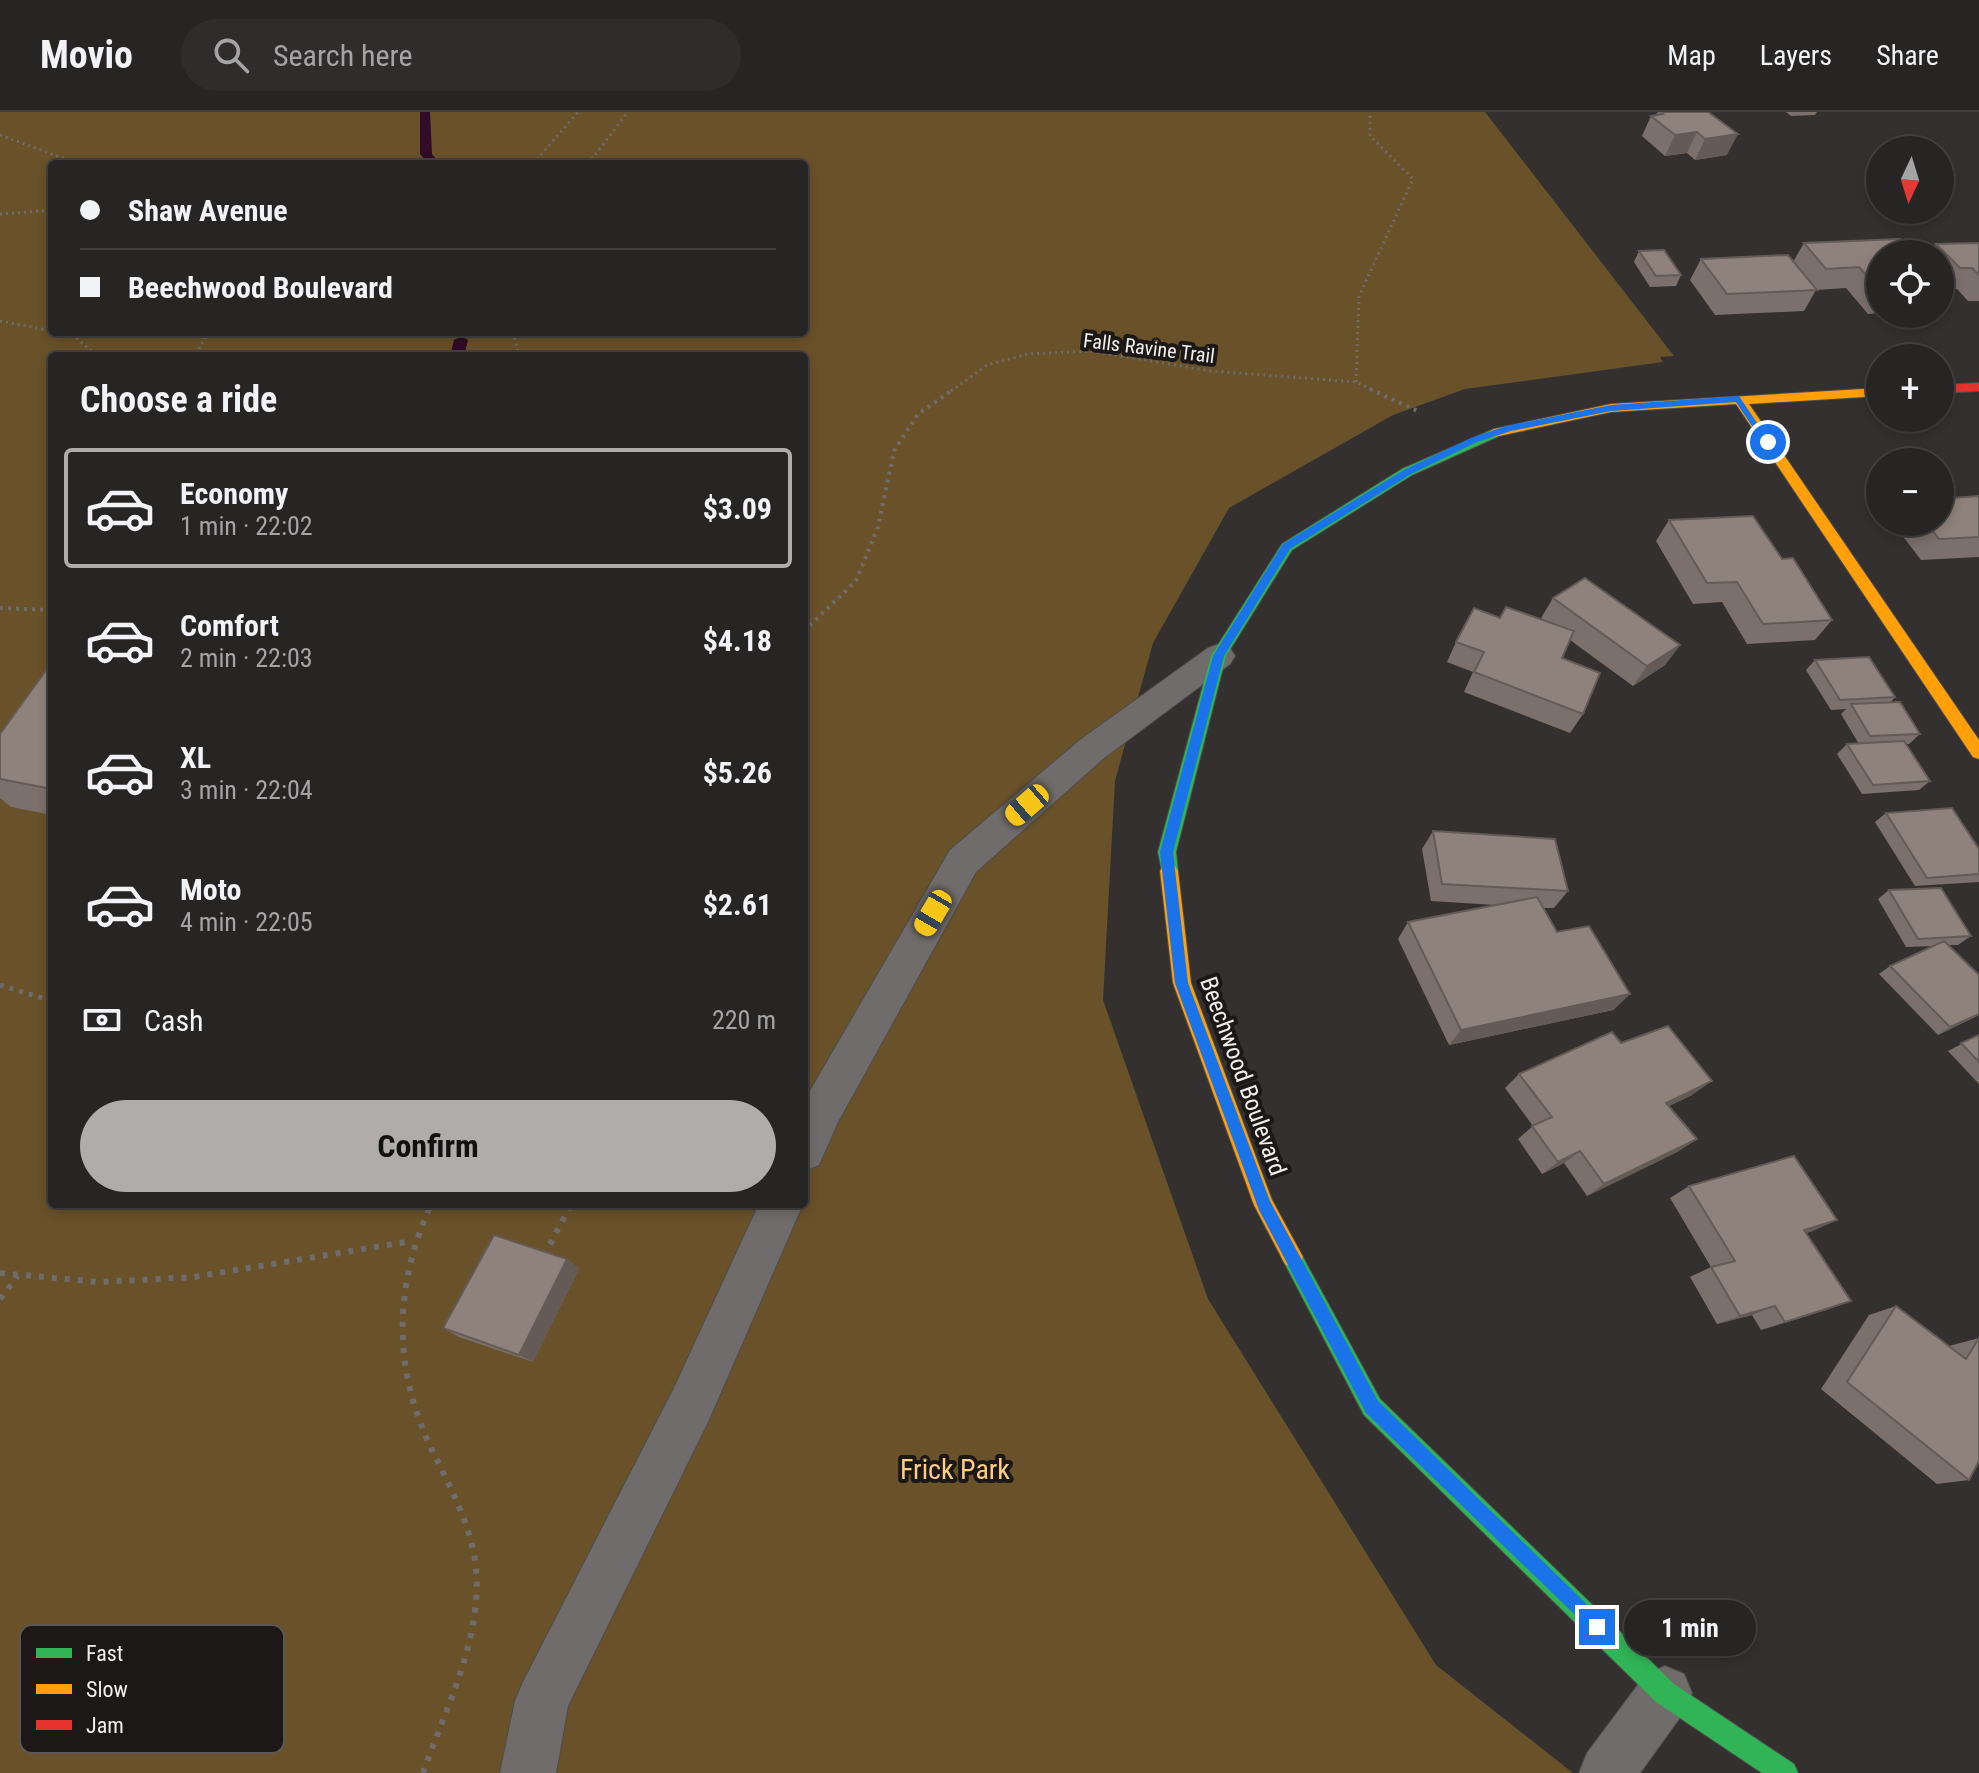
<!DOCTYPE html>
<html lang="en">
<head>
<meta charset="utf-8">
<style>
  :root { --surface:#272424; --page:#2f2c2c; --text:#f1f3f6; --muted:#a4a4a6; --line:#434141; --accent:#b1acac }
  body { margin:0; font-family:"Roboto Condensed",sans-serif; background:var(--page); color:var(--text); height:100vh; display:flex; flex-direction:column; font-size:30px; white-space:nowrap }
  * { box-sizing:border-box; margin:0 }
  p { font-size:26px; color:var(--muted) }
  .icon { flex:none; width:44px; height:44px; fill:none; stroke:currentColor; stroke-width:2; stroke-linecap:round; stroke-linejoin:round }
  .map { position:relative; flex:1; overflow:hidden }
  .details { position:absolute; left:48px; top:240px; width:760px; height:856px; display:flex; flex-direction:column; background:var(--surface); border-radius:8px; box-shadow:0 4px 12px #0003,0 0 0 2px var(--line) }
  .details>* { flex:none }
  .guide { position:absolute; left:48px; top:48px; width:760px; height:176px; border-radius:8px; box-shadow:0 4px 12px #0003,0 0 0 2px var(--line); display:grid; align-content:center; height:176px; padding:0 32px; background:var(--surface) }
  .needle { width:52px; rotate:184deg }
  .tools { position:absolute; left:1866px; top:24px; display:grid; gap:16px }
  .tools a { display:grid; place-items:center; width:88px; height:88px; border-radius:50%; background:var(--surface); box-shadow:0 4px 12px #0003,0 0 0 2px var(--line); font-size:40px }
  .end { position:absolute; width:36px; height:36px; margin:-18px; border:10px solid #1a73e8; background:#fff; box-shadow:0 0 0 4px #fff }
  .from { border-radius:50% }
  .bubble { position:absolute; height:56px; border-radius:28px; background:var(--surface); box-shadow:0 4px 12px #0003,0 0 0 2px var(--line); font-size:26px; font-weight:700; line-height:56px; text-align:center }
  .car { position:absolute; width:24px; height:48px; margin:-24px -12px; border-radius:10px; box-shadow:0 0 6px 2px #0007; background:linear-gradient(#f5c518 24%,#345 0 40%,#f5c518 0 76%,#345 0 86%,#f5c518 0) }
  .guide b { display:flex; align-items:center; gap:28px; height:76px; font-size:30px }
  .guide b+b { border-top:2px solid var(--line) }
  .guide i { width:20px; height:20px; background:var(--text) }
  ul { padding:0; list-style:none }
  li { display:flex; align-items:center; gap:24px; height:120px; margin:0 16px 12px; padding:0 16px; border:4px solid transparent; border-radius:8px }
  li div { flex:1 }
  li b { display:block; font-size:30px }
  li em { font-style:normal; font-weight:700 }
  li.current { border-color:var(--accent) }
  li>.icon { width:72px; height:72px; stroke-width:1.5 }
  h2 { padding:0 32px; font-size:36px; line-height:96px }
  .pay { display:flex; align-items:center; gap:20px; height:88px; padding:0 32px; font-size:30px }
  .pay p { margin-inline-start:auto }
  .cta { display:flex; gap:16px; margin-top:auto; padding:16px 32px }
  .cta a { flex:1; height:92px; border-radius:48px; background:var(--accent); color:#111; font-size:32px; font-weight:700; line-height:92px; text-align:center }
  header { display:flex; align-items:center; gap:48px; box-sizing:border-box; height:112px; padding:0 40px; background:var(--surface); border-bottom:2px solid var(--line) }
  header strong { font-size:38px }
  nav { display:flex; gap:44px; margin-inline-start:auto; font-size:28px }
  .search { width:560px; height:72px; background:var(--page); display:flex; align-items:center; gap:20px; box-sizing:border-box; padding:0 28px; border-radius:44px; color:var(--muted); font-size:30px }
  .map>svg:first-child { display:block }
  .green { fill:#695129; fill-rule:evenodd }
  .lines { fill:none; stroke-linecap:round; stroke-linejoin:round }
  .stream { fill:#310b27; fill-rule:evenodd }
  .lane-casing { stroke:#4f4c4c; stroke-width:2 }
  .fast-casing { stroke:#4f4c4c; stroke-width:2 }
  .slow-casing { stroke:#4f4c4c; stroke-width:2 }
  .jam-casing { stroke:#4f4c4c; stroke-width:2 }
  .path-far3 { stroke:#706c6c; stroke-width:3; stroke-dasharray:2 4; stroke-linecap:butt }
  .path-far2 { stroke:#706c6c; stroke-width:4; stroke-dasharray:3 5; stroke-linecap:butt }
  .path-far1 { stroke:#706c6c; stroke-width:5; stroke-dasharray:4 6; stroke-linecap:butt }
  .path { stroke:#706c6c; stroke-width:6; stroke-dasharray:5 8; stroke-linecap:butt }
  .lane { fill:#6f6c6b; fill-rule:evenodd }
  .fast { fill:#30b455; fill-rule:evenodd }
  .slow { fill:#ff9f0a; fill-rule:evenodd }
  .jam { fill:#e5322d; fill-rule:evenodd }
  .wall { fill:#7b706b }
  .shaded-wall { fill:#645b57 }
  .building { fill:#8f827c; stroke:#645b57; stroke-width:2 }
  .route { fill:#1a73e8 }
  .labels { text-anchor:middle; stroke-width:8; stroke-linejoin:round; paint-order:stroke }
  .far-street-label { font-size:20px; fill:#f4efee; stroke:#1b1817 }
  .street-label { font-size:24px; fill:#f4efee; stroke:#1b1817 }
  .near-park-label { font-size:28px; fill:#fecf82; stroke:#1b1817 }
  .key { fill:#1b1817; stroke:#5c5858; stroke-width:2 }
  .key-label { font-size:22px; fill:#f4efee }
</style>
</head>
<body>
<header>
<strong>Movio</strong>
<div class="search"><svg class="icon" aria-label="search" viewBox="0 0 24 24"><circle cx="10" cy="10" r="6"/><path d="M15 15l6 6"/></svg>Search here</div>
<nav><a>Map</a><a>Layers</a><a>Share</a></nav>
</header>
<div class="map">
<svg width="1979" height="1661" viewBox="0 0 1979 1661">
  <rect width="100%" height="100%" fill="#343030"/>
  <path class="green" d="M0 0H1485L1674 244 1660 245 1663 250 1465 277 1393 303 1229 396 1153 531 1115 669 1103 888 1208 1187 1436 1553 1573 1661H0ZM52 52H804V220H52ZM52 244H804V1092H52Z"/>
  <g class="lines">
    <g class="stream">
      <path d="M420 0H430L432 42 440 52H428L420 42Z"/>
      <path d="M461 224 468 228 464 244H450L454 228Z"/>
    </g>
    <g class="lane-casing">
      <g id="lane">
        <path d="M1219 532 1230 536 1235 544 1230 552 1104 646 976 760 838 1010 819 1053 804 1059V992L807 984 950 738 1080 628 1208 536Z"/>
        <path d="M759 1092H803L708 1310 568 1594 556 1661H500L515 1589 523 1570 674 1276Z"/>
        <path d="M1665 1554 1684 1562 1692 1581 1684 1600 1640 1661H1579L1587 1641 1646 1562Z"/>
      </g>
    </g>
    <g class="fast-casing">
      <g id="fast">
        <path d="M1494 317 1501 321 1499 324 1412 363 1292 438 1226 544 1176 740 1178 759 1175 764H1163L1158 740 1211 544 1282 432 1402 357Z"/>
        <path d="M1292 1134 1299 1138 1380 1287 1674 1572 1794 1652 1798 1661H1762L1656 1590 1364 1303 1285 1152 1281 1145 1285 1138Z"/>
      </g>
    </g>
    <g class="slow-casing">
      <g id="slow">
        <path d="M1880 276V284L1749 292 1979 628V647L1973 645 1736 292 1611 300 1494 325 1487 321 1494 317 1611 292Z"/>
        <path d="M1169 752 1175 754 1178 759 1191 871 1272 1088 1303 1145 1299 1152 1292 1156 1285 1152 1254 1093 1173 871 1160 759 1163 754Z"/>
      </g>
    </g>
    <g class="jam-casing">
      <path id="jam" d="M1979 271V279L1940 281V273Z"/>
    </g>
    <g class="path-far3">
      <path d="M0 23 79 52"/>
      <path d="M533 52 578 0"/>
      <path d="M588 52 628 0"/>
      <path d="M0 102 52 98"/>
      <path d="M0 209 52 219"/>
      <path d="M60 220 72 222 97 244"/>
      <path d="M193 220 205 226 195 244"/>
      <path d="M513 220 519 244"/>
      <path d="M1356 270 1359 184 1413 67 1370 24V0"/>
      <path d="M951 279 987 253 1028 242 1091 239 1212 259 1356 270 1375 279"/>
    </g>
    <g class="path-far2">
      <path d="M1370 277 1420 300"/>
      <path d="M0 496 52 498"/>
      <path d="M804 519 856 469 878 415 894 339 918 302 954 277"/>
    </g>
    <path class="path-far1" d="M0 873 52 889"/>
    <g class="path">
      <path d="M544 1144 571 1092"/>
      <path d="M0 1161 99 1170 194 1165 412 1129"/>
      <path d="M0 1187 18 1164"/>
      <path d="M423 1661C446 1595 482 1528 476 1457 472 1414 450 1375 432 1338 392 1255 394 1175 431 1092"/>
    </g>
    <use href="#lane" class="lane"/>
    <use href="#fast" class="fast"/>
    <use href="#slow" class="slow"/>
    <use href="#jam" class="jam"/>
  </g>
  <g class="wall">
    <path d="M1658 0H1708L1727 43 1695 48 1687 41 1665 44 1642 24 1651 4 1656 3Z"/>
    <path d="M1786 0H1817L1815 3 1791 4Z"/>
    <path d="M1804 131 1880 142V201L1868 202 1846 176 1816 178 1804 199 1715 203 1690 168 1701 147 1793 150Z"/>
    <path d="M1979 131V189H1968L1957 177 1947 178 1940 188V142H1930L1936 132Z"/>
    <path d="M1639 139 1681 163 1676 174 1650 175 1634 150Z"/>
    <path d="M1979 384V445L1921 448 1892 410H1940Z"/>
    <path d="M1669 408 1782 447 1832 508 1815 528 1747 532 1722 490 1693 492 1656 429Z"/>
    <path d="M1553 486 1680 533 1665 553 1633 574 1570 528 1562 546 1583 602 1570 621 1464 580 1473 560 1447 550 1456 530 1500 506 1544 508 1541 506Z"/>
    <path d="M1815 548 1895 585 1890 591 1920 622 1909 632H1906L1930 669 1919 678 1862 682 1837 642 1847 632H1859L1841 602 1846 597 1831 598 1806 558Z"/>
    <path d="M52 550V703L11 695 0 686V622Z"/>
    <path d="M1886 701 1979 737V770L1915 774 1875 710Z"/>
    <path d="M1433 719 1568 779 1554 796H1544L1557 820 1630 882 1613 898 1449 933 1398 827 1408 810 1495 793 1431 789 1422 737Z"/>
    <path d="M1889 778 1971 824 1958 833H1948L1979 863V903L1938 923 1879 862 1890 854 1934 834 1906 835 1878 787Z"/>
    <path d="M1979 923V972L1948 939Z"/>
    <path d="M1621 931 1692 983 1669 994 1697 1027 1677 1040 1587 1084 1564 1051 1542 1062 1518 1027 1533 1014 1505 976 1519 962Z"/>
    <path d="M1689 1074 1813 1119 1806 1121 1826 1198 1761 1218 1752 1203 1717 1212 1690 1165 1711 1155 1670 1086Z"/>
    <path d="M567 1147 579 1157 533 1250 459 1225 443 1216Z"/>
    <path d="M1896 1194 1949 1234 1979 1226 1969 1368 1937 1372 1821 1277 1869 1203Z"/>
  </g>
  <g class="shaded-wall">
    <path d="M1697 20 1687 41 1665 44 1675 23Z"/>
    <path d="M1738 22 1727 43 1695 48 1705 27Z"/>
    <path d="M1680 533 1665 553 1633 574 1647 554Z"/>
    <path d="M1630 882 1613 898 1449 933 1461 918Z"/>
    <path d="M1979 902V903L1938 923 1950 915Z"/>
    <path d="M1712 969 1692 983 1648 1004 1666 991Z"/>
    <path d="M1697 1027 1677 1040 1587 1084 1604 1072Z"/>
    <path d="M1580 1039 1564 1051 1542 1062 1558 1050Z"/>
    <path d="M1837 1108 1813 1119 1781 1129 1804 1118Z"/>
    <path d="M567 1147 579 1157 533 1250 519 1243Z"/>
    <path d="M1851 1189 1826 1198 1761 1218 1785 1210Z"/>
    <path d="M1775 1194 1752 1203 1717 1212 1740 1204Z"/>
  </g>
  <g class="building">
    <path d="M1661 0H1708L1738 22 1705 27 1697 20 1675 23 1651 4 1663 2Z"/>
    <path d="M1900 127 1914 142H1880V178L1859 155 1826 157 1804 131Z"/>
    <path d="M1979 131V163L1972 156H1960L1936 132Z"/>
    <path d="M1664 138 1681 163 1656 164 1639 139Z"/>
    <path d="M1788 143 1817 178 1727 182 1701 147Z"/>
    <path d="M1940 170 1947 178H1940Z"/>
    <path d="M1979 384V425L1939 427 1926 410H1940V387Z"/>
    <path d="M1753 404 1782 447 1793 446 1832 508 1763 512 1737 470 1707 471 1669 408Z"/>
    <path d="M1585 466 1680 533 1647 554 1553 486Z"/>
    <path d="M1506 495 1574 519 1562 546 1600 561 1583 602 1474 560 1484 540 1456 530 1474 496 1500 506Z"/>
    <path d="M1869 545 1895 585 1840 588 1815 548Z"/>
    <path d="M52 550V677L0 667V622Z"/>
    <path d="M1900 590 1920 622 1870 624 1851 592Z"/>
    <path d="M1904 629 1930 669 1873 673 1847 632Z"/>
    <path d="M1952 696 1979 737V762L1927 766 1886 701Z"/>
    <path d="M1433 719 1555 727 1568 779 1442 772Z"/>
    <path d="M1941 776 1971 824 1918 827 1889 778Z"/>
    <path d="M1537 785 1557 820 1589 814 1630 882 1461 918 1408 810Z"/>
    <path d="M1944 829 1979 863V902L1950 915 1890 854Z"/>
    <path d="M1668 914 1712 969 1666 991 1697 1027 1604 1072 1580 1039 1558 1050 1532 1014 1552 1005 1519 962 1612 920 1621 931Z"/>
    <path d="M1979 923V950L1961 931Z"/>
    <path d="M1794 1044 1837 1108 1804 1118 1851 1189 1785 1210 1775 1194 1740 1204 1711 1155 1735 1149 1689 1074Z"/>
    <path d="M494 1123 567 1147 519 1243 443 1216Z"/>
    <path d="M1896 1194 1966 1247 1979 1226V1349L1969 1368 1847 1270Z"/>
  </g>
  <path class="route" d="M1739 284 1771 332H1764L1736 290 1611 299 1511 319 1477 330 1411 362 1290 437 1224 544 1173 740 1188 871 1270 1089 1378 1289 1604 1509V1522L1597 1524 1366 1301 1259 1098 1175 871 1160 740 1213 544 1283 432 1404 358 1471 326 1506 314 1611 293Z"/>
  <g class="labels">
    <g class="far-street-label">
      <text transform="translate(1149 236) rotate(7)" y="7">Falls Ravine Trail</text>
    </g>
    <g class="street-label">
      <text transform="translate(1243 964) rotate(70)" y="8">Beechwood Boulevard</text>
    </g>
    <g class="near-park-label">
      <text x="955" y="1367">Frick Park</text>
    </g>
  </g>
  <rect x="20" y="1513" width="264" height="128" rx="12" class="key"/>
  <rect x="36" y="1536" width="36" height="10" fill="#30b455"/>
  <rect x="36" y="1572" width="36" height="10" fill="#ff9f0a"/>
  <rect x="36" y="1608" width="36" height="10" fill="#e5322d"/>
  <g class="key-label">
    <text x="86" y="1549">Fast</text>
    <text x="86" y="1585">Slow</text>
    <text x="86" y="1621">Jam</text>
  </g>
</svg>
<div class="tools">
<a><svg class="needle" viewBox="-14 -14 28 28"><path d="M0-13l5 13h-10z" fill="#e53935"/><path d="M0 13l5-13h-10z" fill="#a4a4a6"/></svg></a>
<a><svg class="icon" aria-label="locate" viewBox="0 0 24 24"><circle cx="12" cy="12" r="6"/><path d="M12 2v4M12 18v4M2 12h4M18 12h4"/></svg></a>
<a>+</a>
<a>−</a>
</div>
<i class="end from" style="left:1768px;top:330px"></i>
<i class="end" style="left:1597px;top:1515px"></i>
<div class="bubble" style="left:1624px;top:1488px;width:132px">1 min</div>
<i class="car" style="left:1027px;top:693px;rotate:229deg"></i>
<i class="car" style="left:933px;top:801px;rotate:210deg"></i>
<div class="guide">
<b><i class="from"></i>Shaw Avenue</b>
<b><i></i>Beechwood Boulevard</b>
</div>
<section class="details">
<h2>Choose a ride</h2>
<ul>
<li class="current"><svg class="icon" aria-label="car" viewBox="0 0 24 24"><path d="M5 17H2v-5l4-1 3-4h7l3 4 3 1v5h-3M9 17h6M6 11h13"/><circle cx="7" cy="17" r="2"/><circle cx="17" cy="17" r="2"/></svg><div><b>Economy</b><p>1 min · 22:02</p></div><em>$3.09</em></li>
<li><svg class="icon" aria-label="car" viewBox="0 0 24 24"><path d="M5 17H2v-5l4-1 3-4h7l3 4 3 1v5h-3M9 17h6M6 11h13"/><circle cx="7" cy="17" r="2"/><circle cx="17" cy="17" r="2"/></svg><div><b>Comfort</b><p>2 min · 22:03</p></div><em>$4.18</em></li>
<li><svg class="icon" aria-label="car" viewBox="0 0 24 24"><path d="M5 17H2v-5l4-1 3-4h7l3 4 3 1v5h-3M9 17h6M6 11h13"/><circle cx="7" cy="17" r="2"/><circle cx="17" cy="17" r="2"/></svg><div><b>XL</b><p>3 min · 22:04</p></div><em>$5.26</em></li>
<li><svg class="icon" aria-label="car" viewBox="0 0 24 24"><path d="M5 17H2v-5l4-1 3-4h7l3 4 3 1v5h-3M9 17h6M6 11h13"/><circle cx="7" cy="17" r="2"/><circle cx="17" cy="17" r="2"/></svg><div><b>Moto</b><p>4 min · 22:05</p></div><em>$2.61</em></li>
</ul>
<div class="pay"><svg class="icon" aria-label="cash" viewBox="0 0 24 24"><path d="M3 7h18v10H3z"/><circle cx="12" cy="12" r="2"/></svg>Cash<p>220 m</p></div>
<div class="cta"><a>Confirm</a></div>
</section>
</div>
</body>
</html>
